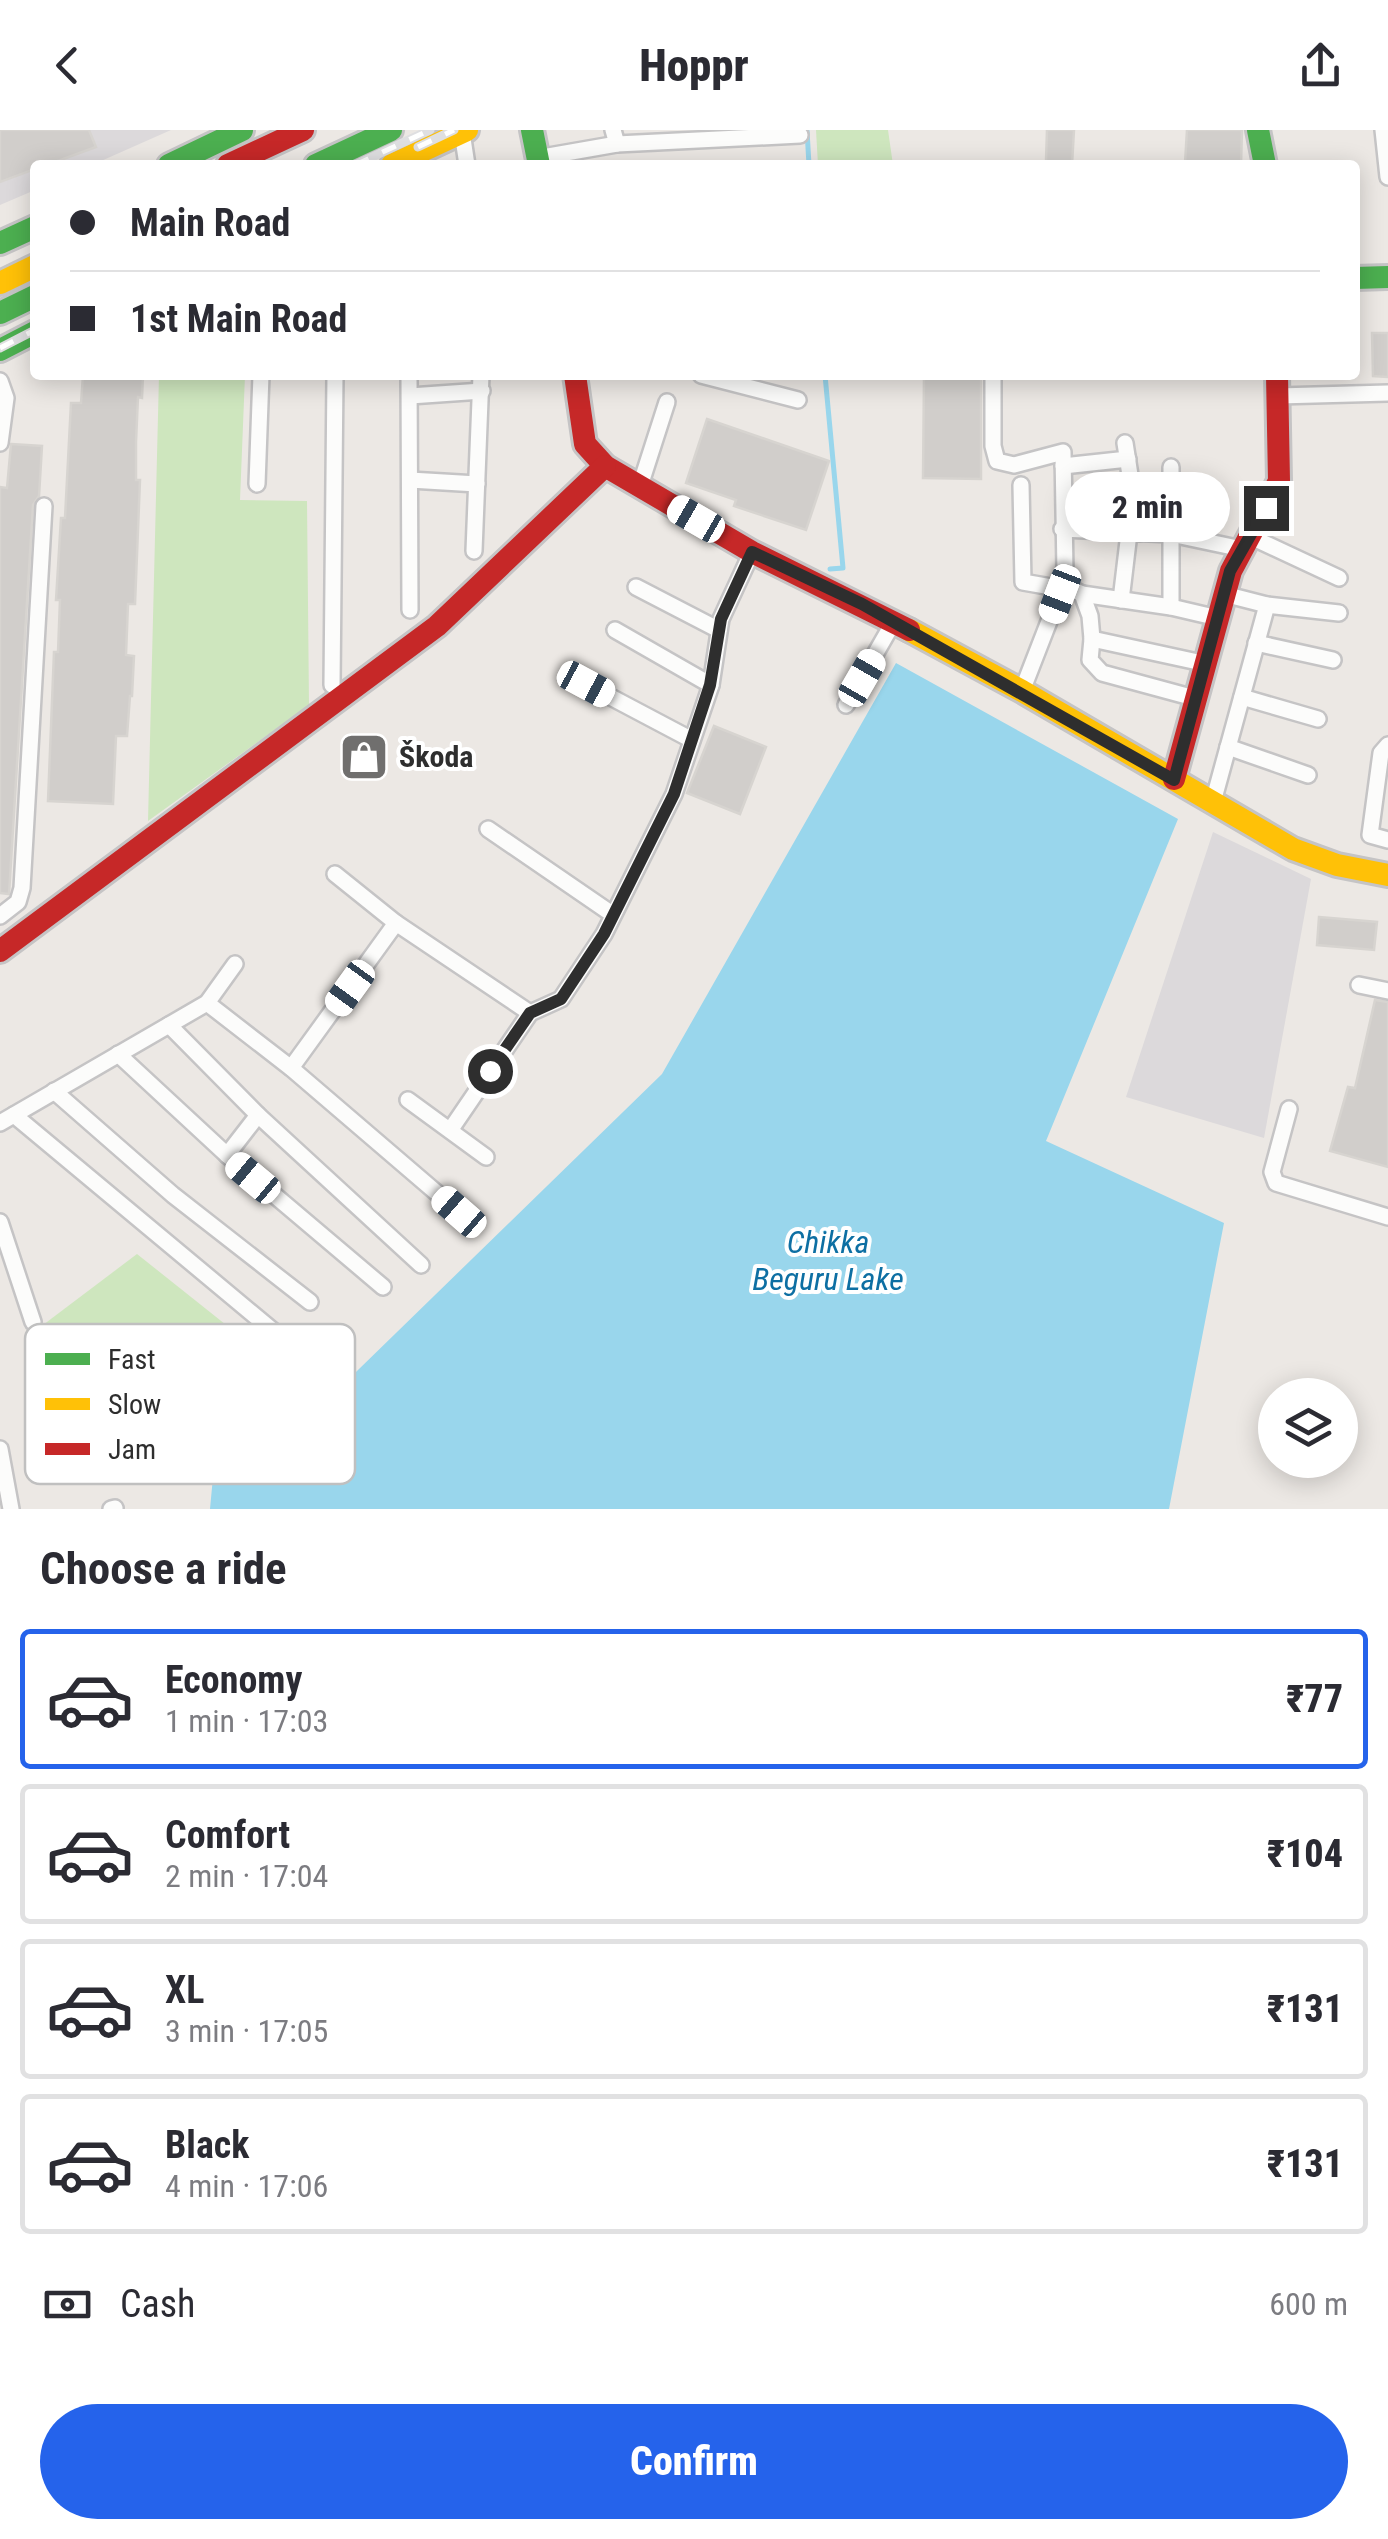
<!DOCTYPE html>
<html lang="en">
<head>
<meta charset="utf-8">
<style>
  :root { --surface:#fff; --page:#f7f7f7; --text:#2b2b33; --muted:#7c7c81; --line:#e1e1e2; --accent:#2563eb }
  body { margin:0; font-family:"Roboto Condensed",sans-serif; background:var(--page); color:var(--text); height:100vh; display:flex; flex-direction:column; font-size:38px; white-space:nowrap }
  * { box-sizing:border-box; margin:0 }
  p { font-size:32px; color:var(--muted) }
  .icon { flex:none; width:55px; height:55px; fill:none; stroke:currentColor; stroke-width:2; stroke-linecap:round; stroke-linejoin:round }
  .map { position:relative; height:1379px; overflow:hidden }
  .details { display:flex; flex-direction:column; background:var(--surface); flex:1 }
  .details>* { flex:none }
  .hud { position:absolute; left:30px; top:30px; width:1330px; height:220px; border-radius:10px; box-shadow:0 5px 25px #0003; display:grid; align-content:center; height:220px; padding:0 40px; background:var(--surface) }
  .tools { position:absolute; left:1258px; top:1248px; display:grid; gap:20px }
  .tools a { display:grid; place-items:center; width:100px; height:100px; border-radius:50%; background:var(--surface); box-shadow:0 5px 25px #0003; font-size:50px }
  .end { position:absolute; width:45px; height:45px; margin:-22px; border:12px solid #2e2e2e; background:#fff; box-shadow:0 0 0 5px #fff }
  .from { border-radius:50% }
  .bubble { position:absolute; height:70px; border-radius:35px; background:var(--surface); box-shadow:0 5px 25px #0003; font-size:32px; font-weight:800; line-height:70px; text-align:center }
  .car { position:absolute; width:30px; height:60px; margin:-30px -15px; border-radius:12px; box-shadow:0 0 8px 2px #0007; background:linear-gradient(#fff 24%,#345 0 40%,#fff 0 76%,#345 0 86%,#fff 0) }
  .hud b { display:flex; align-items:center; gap:35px; height:95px; font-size:38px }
  .hud b+b { border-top:2px solid var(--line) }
  .hud i { width:25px; height:25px; background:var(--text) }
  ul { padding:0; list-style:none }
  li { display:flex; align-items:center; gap:30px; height:140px; margin:0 20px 15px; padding:0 20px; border:5px solid var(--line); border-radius:10px }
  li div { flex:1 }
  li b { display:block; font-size:38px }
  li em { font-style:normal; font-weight:800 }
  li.active { border-color:var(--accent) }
  li>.icon { width:90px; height:90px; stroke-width:1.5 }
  h2 { padding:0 40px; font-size:45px; line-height:120px }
  .pay { display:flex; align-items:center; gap:25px; height:110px; padding:0 40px; font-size:38px }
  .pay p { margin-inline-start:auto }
  .action { display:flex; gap:20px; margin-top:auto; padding:20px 40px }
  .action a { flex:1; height:115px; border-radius:60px; background:var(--accent); color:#fff; font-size:40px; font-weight:800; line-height:115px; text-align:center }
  header { display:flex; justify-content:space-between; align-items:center; height:130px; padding:0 40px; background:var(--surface); font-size:45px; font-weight:800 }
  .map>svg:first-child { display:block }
  .industrial { fill:#dcd9db }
  .green { fill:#cee6be }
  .water { fill:#99d6ec }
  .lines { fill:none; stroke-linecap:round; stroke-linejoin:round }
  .stream { stroke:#99d6ec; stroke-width:5 }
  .building { fill:#d1cecb; stroke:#d7d4d0; stroke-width:2.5 }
  .street-casing { stroke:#c5c4c5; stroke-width:20 }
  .fast-casing { stroke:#c5c4c5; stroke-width:28 }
  .slow-casing { stroke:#c5c4c5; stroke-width:28 }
  .jam-casing { stroke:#c5c4c5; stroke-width:28 }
  .street { stroke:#fcfcfb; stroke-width:15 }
  .fast { stroke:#4caf50; stroke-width:22 }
  .slow { stroke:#ffc107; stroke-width:22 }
  .jam { stroke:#c62828; stroke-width:22 }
  .rail-casing { stroke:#dfdfe1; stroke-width:9 }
  .rail { stroke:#fff; stroke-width:5; stroke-dasharray:15; stroke-linecap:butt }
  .route { stroke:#2e2e2e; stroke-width:12 }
  .labels { text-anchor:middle; stroke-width:8; stroke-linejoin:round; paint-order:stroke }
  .poi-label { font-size:30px; font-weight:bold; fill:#2e2e2e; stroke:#fff; text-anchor:start }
  .water-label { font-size:32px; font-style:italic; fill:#0d6fa3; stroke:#fff }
  .key { fill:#fff; stroke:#c0c0c0; stroke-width:2.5 }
  .key-label { font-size:28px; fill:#2e2e2e }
</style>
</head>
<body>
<header><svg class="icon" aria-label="back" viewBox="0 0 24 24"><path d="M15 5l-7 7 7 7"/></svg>Hoppr<svg class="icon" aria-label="share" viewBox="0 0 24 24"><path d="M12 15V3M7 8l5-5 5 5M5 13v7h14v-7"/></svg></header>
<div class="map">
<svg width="1388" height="1379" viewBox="0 0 1388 1379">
  <rect width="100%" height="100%" fill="#ece8e4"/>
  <g class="industrial">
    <path d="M0 0H171L92 35H35V60L0 75Z"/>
    <path d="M1213 702 1311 749 1264 1008 1126 967Z"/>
  </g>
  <g class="green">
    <path d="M816 0H888L893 35H818Z"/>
    <path d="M159 245H245L240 370 307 371 309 575 148 691Z"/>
    <path d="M137 1124 303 1256 179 1314 62 1333 35 1201Z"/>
  </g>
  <path class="water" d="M896 533 1178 689 1046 1011 1224 1093 1169 1379H210L214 1336 320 1277 662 944Z"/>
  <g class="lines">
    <g class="stream">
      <path d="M807 0 809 35"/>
      <path d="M825 245 843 438 830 439"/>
    </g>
  </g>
  <g class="building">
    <path d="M0 0H89L96 17 47 35H35V39L0 52Z"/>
    <path d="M1047 0H1074L1072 35H1054L1055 32 1046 31Z"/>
    <path d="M1187 0H1242L1241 35 1185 33Z"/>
    <path d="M1372 203H1388V247L1373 246Z"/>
    <path d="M83 245H143L142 268 138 267 136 312V350H140L135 474H128L126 525 134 526 132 566H130L127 606H116L113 674 48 671 54 522H58L60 470H56L61 388H65L71 273H81Z"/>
    <path d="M924 246 981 247V349L923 348Z"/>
    <path d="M707 289 829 331 806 400 734 376 736 370 686 353Z"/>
    <path d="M11 314 42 316 39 366 33 375 9 764 0 763V357L7 358Z"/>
    <path d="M714 596 766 617 740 684 687 663Z"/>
    <path d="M1319 787 1377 792 1374 820 1317 815Z"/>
    <path d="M1375 870 1388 872V1037L1330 1021 1348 957 1355 958Z"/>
  </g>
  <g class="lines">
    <g class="street-casing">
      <g id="street">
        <path d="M613 0 617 14 800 5"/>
        <path d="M1383 0 1388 47"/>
        <path d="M462 2 467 35"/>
        <path d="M537 28 617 14"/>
        <path d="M409 245 410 480"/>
        <path d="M701 245 798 270"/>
        <path d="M993 245V316L997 331 1014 335 1063 322 1065 442 1072 459 1082 464 1090 486 1092 509 1090 530 1102 543 1198 569"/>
        <path d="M0 251 6 268 0 313"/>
        <path d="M410 266 482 261"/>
        <path d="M1278 266 1388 263"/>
        <path d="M1125 313 1139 403"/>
        <path d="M1063 336 1128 329"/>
        <path d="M1171 337V477"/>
        <path d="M410 350 477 354"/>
        <path d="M257 354 261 245"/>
        <path d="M1021 355 1023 452 1057 458 1060 463 1022 561"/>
        <path d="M640 356 667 272"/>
        <path d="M1062 399 1171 404 1242 419"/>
        <path d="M1249 406 1339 448"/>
        <path d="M474 421 481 245"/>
        <path d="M636 457 719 500"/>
        <path d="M1082 464 1171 477 1218 488"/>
        <path d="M1224 464 1267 475 1339 483"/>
        <path d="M1121 470 1129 403"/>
        <path d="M615 500 711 555"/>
        <path d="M1092 509 1207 534"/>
        <path d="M1256 513 1333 530"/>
        <path d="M586 554 692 610"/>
        <path d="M332 555 335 245"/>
        <path d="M1242 567 1318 589"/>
        <path d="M846 575 893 493"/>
        <path d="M1388 615 1381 623 1370 705 1388 710"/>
        <path d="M1228 617 1308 645"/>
        <path d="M1213 672 1267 475"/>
        <path d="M488 699 612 784"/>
        <path d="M335 744 396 793"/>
        <path d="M0 786 18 772 22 758 44 376"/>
        <path d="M1359 855 1388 861"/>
        <path d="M207 873 291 938 459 1082"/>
        <path d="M169 895 258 985 421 1135"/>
        <path d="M118 924 227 1025 383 1157"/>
        <path d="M291 938 396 793 530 883"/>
        <path d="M54 961 173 1065 310 1172"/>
        <path d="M408 970 486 1027"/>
        <path d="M1289 979 1272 1042 1276 1053 1388 1087"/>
        <path d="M14 985 314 1235"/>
        <path d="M0 993 207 873 235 834"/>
        <path d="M451 999 530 883 561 869 604 804 674 664 711 555 721 489 752 422"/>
        <path d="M227 1025 258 985"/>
        <path d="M0 1092 33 1192"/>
        <path d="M0 1319 11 1379"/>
        <path d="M111 1379 115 1378"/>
      </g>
    </g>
    <g class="fast-casing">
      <g id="fast">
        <path d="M532 0 539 35"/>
        <path d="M1258 0 1265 35"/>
        <path d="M169 35 242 0"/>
        <path d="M316 35 391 0"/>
        <path d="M0 113 35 97"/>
        <path d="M1355 148 1388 147"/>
        <path d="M0 183 35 166"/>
        <path d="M0 220 35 202"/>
      </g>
    </g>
    <g class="slow-casing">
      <g id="slow">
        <path d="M392 35 467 0"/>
        <path d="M0 153 35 136"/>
        <path d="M909 500 1022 561 1293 719 1337 735 1388 745"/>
      </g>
    </g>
    <g class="jam-casing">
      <g id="jam">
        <path d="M228 35 303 0"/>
        <path d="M575 245 585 314 605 336 752 422 909 500"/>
        <path d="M1174 649 1231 441 1279 351 1277 245"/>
        <path d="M0 821 437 496 605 336"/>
      </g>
    </g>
    <use href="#street" class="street"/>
    <use href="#fast" class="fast"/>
    <use href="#slow" class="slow"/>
    <use href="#jam" class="jam"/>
    <g class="rail-casing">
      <g id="rail">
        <path d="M418 17 454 0"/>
        <path d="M355 35 430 0"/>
        <path d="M0 218 35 200"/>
      </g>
    </g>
    <use href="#rail" class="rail"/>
  </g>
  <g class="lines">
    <path class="route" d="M490 941 530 883 561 869 604 804 674 664 710 555 721 489 752 422 862 474 1174 650 1230 441 1266 378"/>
  </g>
  <defs>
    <g id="shop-square" transform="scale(2.5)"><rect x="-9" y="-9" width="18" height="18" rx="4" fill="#706f6e" stroke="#fff"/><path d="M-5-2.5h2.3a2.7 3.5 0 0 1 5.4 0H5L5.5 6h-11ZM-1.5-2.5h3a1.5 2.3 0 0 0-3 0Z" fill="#fff"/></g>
  </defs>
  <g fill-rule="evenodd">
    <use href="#shop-square" x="364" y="627"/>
  </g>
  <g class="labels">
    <g class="poi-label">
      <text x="399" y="637">Škoda</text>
    </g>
    <g class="water-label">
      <text x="828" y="1123">Chikka<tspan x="828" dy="37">Beguru Lake</tspan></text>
    </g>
  </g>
  <rect x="25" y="1194" width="330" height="160" rx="15" class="key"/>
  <rect x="45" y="1223" width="45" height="12" fill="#4caf50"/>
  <rect x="45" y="1268" width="45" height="12" fill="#ffc107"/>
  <rect x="45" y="1313" width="45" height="12" fill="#c62828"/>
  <g class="key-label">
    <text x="108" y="1239">Fast</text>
    <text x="108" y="1284">Slow</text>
    <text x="108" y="1329">Jam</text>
  </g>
</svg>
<div class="tools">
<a><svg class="icon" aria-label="layers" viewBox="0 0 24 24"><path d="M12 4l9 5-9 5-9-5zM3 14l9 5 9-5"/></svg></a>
</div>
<i class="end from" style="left:490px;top:941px"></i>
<i class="end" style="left:1266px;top:378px"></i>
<div class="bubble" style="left:1065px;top:342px;width:165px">2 min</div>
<i class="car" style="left:696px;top:389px;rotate:300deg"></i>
<i class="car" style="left:1060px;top:464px;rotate:201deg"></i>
<i class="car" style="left:862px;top:548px;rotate:30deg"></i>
<i class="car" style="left:586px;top:554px;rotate:118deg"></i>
<i class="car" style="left:350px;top:858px;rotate:216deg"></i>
<i class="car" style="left:253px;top:1048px;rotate:310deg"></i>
<i class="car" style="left:459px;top:1082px;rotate:311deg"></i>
<div class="hud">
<b><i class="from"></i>Main Road</b>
<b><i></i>1st Main Road</b>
</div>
</div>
<section class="details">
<h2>Choose a ride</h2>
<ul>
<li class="active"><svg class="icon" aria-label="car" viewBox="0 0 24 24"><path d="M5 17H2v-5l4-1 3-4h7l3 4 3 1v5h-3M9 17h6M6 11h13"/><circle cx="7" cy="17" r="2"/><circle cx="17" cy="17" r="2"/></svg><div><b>Economy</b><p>1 min · 17:03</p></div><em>₹77</em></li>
<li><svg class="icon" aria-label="car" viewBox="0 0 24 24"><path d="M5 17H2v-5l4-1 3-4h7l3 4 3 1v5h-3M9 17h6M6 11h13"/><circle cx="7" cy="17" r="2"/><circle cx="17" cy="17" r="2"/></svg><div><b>Comfort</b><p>2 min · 17:04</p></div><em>₹104</em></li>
<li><svg class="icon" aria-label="car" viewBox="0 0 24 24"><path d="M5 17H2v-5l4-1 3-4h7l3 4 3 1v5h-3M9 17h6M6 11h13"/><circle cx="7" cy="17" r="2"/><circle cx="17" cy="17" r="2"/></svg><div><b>XL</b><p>3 min · 17:05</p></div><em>₹131</em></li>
<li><svg class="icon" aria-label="car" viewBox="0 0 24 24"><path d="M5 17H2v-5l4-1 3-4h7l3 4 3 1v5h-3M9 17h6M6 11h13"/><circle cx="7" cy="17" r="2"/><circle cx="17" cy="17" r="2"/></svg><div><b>Black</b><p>4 min · 17:06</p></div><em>₹131</em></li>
</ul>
<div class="pay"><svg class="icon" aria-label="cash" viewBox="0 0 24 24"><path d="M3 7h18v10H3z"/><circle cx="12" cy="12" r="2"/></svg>Cash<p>600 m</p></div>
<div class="action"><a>Confirm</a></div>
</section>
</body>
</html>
